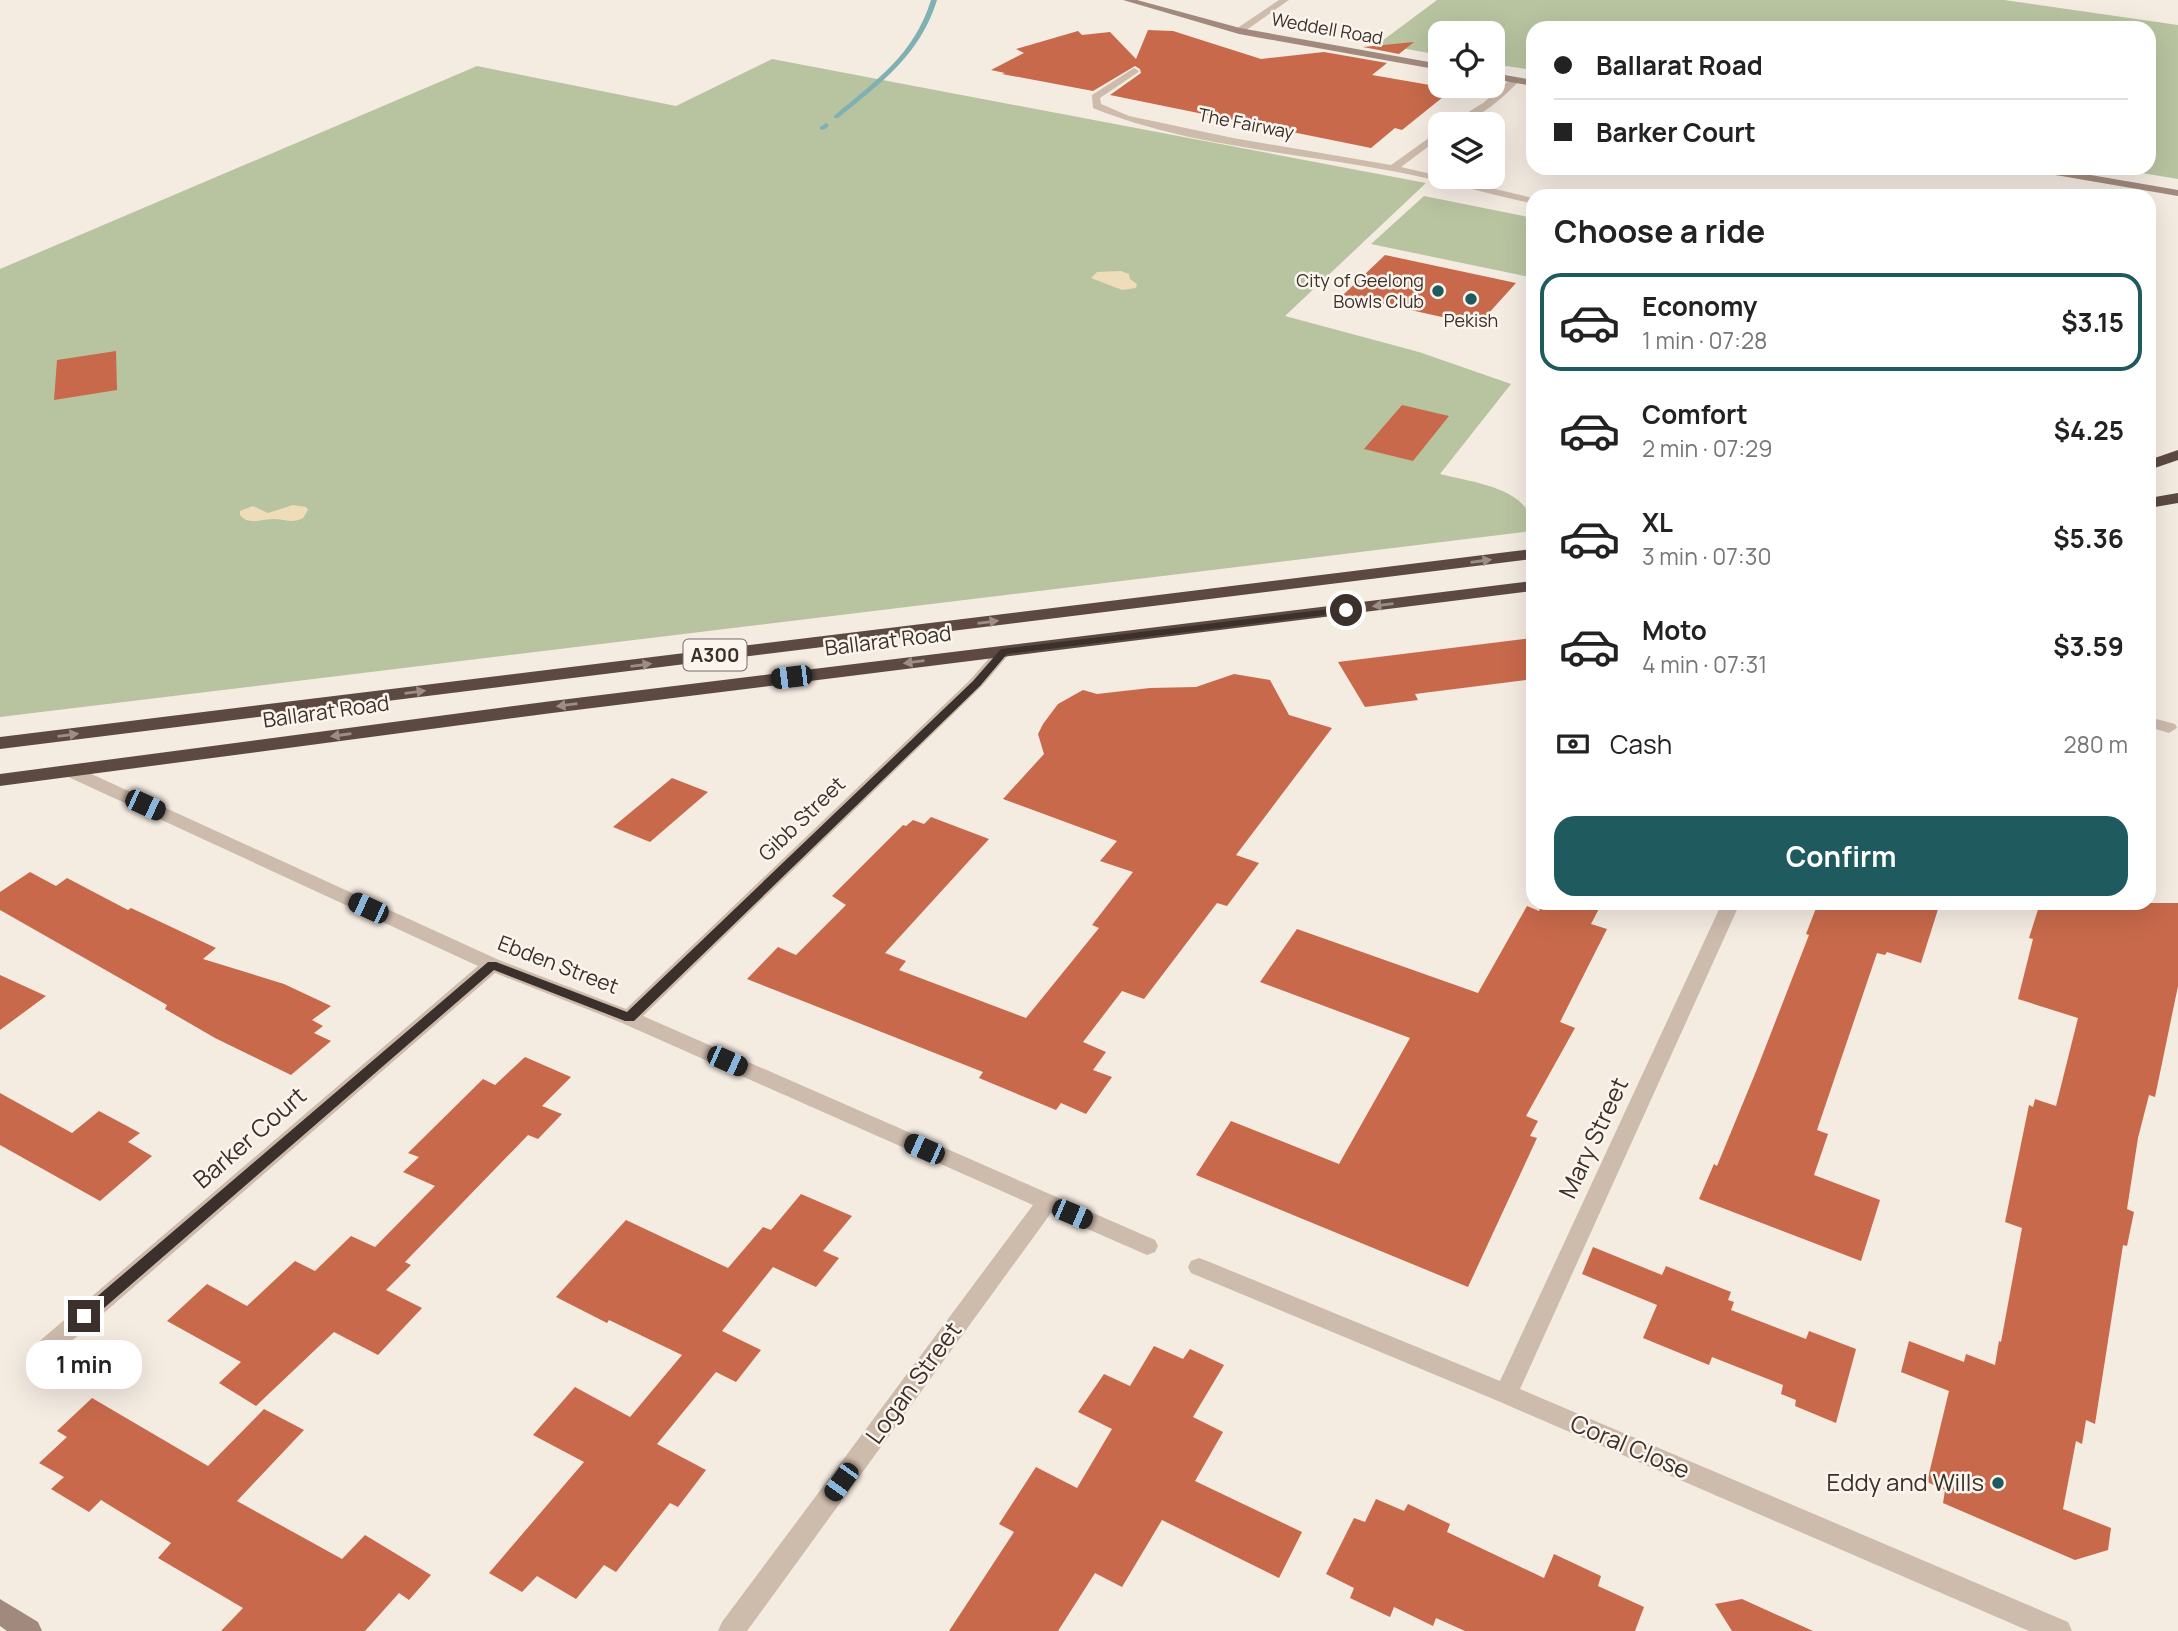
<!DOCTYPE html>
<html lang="en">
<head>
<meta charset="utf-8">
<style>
  :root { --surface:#fff; --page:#f6f6f6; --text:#222; --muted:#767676; --line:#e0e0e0; --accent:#1f5a5e }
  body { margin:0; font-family:Manrope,sans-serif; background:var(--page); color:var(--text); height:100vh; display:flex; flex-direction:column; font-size:26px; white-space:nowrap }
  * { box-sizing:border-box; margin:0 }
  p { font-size:23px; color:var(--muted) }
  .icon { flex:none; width:38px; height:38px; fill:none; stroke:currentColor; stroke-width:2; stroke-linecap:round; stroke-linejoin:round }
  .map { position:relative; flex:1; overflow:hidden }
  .sheet { position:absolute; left:1526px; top:189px; width:630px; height:721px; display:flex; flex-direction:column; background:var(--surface); border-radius:21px; box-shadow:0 7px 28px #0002 }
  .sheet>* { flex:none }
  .guide { position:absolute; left:1526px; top:21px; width:630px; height:154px; border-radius:21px; box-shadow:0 7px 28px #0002; display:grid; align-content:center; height:154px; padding:0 28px; background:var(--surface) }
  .tools { position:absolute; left:1428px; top:21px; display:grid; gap:14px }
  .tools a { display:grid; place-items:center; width:77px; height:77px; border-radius:14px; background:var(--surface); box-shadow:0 7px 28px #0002; font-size:35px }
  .end { position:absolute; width:32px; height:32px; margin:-16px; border:9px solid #3b302b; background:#fff; box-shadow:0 0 0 4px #fff }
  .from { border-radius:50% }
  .bubble { position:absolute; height:49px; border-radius:21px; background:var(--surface); box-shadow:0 7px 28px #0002; font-size:23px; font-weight:700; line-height:49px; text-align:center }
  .car { position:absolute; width:21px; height:42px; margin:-21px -10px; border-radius:9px; box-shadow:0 0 5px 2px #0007; background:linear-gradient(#222 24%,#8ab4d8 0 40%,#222 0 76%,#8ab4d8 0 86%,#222 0) }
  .guide b { display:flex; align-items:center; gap:24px; height:66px; font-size:26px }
  .guide b+b { border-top:2px solid var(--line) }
  .guide i { width:18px; height:18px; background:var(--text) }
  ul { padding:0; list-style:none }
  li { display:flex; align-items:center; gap:21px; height:98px; margin:0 14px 10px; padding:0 14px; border:4px solid transparent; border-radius:21px }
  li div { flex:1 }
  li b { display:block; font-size:26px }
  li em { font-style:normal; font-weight:700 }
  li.on { border-color:var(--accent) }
  li>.icon { width:63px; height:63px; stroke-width:1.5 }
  h2 { padding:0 28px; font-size:32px; line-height:84px }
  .pay { display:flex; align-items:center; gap:18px; height:77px; padding:0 28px; font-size:26px }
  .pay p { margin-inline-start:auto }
  .primary-button { display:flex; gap:14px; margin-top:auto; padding:14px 28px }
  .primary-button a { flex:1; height:80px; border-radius:21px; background:var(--accent); color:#fff; font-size:28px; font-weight:700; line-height:80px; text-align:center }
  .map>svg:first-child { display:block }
  .green { fill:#b8c4a0 }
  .sand { fill:#efdcb8 }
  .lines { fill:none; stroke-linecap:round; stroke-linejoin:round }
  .stream { fill:#7fb0b2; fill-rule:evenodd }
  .building { fill:#c8694b }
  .street { fill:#cdbbac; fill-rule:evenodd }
  .secondary { fill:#a18a7d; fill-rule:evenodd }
  .highway { fill:#5c4a42; fill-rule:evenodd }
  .oneway { fill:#9c8e87 }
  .route { fill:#3b302b }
  .poi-dot { fill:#1f5a5e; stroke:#fbf5ee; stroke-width:2.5 }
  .labels { text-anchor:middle; stroke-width:5; stroke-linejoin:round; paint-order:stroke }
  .far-street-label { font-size:18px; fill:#3b302b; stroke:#fbf5ee }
  .far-poi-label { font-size:18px; fill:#3b302b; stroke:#fbf5ee; text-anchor:end }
  .shield { fill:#fbf5ee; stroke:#756b66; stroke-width:2 }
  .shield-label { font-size:19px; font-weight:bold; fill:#3b302b }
  .street-label { font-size:21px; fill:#3b302b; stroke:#fbf5ee }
  .near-street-label { font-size:24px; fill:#3b302b; stroke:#fbf5ee }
  .near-poi-label { font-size:24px; fill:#3b302b; stroke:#fbf5ee; text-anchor:end }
</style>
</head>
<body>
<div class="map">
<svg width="2178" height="1631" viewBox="0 0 2178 1631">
  <rect width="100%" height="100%" fill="#f4ebe1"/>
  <g class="green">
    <path d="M1437 0H2004L2178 25V179L2111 168H2149V28H1533V70L1493 64V33H1440V55L1378 44Z"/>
    <path d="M772 59 1426 183 1285 316 1419 352 1511 384 1440 474C1473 483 1533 487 1533 531L0 717V269L477 66 676 106Z"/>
    <path d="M1424 196 1533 218V273L1529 277 1371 244Z"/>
  </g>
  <g class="sand">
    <path d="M1121 271 1129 274 1130 279 1137 284 1136 288 1122 290 1091 278 1097 272Z"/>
    <path d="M293 505 306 507 308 510 303 518C292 524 285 519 274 519 261 519 249 526 240 515V511L253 506 268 513Z"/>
  </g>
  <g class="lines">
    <g class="stream">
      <path d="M931 0H937C920 55 881 83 838 118H834V116C876 80 914 55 931 0Z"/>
      <path d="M826 123 829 125C827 128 824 131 820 129V127Z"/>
    </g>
  </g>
  <g class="building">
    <path d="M1148 30 1173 31 1261 59 1324 52 1387 63 1372 75 1453 89 1402 130 1395 128 1371 148 1110 95 1141 73 1140 69 1135 66 1093 91 1002 74 1005 73 991 70 1024 53 1016 49 1078 31 1082 35 1110 32 1136 59Z"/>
    <path d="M1414 42 1399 54 1363 47Z"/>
    <path d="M1385 255 1516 283 1478 325 1343 295Z"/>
    <path d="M116 351 117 390 54 400 57 360Z"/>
    <path d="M1402 405 1449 416 1413 461 1364 449Z"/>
    <path d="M1533 638V679L1415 694 1418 700 1365 707 1338 662Z"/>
    <path d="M1234 674 1270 680 1289 715 1332 728 1236 855 1259 863 1227 906 1217 903 1144 999 1122 991 1083 1042 1106 1052 1093 1070 1112 1077 1086 1114 1061 1103 1056 1110 979 1078 983 1072 747 979 778 947 796 955 846 905 832 896 903 825 906 826 913 820 924 824 931 817 989 839 885 953 906 961 899 970 1026 1018 1099 928 1092 925 1133 872 1100 861 1117 841 1003 799 1044 754 1038 734 1043 724 1058 704 1083 690 1097 694 1150 688 1196 687Z"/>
    <path d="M672 778 708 792 650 842 613 827Z"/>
    <path d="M30 872 56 886 67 878 128 910 131 908 216 948 203 959 284 984 331 1006 312 1020 323 1026 314 1033 331 1041 291 1075 215 1038 165 1009 167 1005 0 910V892Z"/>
    <path d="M1543 903H1602L1591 924 1607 929 1560 1022 1575 1028 1526 1116 1538 1121 1530 1136 1537 1138 1468 1287 1196 1175 1231 1121 1339 1164 1410 1038 1260 982 1297 929 1478 993 1527 906 1539 911Z"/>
    <path d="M1818 903H1940L1921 963 1887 952 1885 955 1877 953 1817 1130 1828 1134 1814 1175 1880 1200 1861 1261 1699 1199 1714 1164 1717 1166 1757 1069 1809 935 1806 934Z"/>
    <path d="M2040 903H2178V986L2155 1097 2149 1095 2138 1138 2127 1209 2134 1212 2127 1246 2123 1245 2095 1424 2086 1420 2082 1444 2076 1441 2063 1509 2111 1528 2108 1550 2075 1560 1943 1503 1945 1490 1927 1482 1949 1391 1901 1372 1909 1341 1964 1362 1966 1354 1995 1365 1999 1341 2001 1342 2022 1228 2005 1222 2029 1105 2033 1107 2035 1099 2056 1106 2078 1018 2018 999 2033 939 2029 938Z"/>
    <path d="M0 975 46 996 0 1030Z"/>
    <path d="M525 1057 571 1077 542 1106 562 1114 538 1139 528 1135 405 1262 411 1265 386 1290 422 1308 378 1355 334 1332 256 1406 219 1383 241 1362 167 1321 207 1284 247 1306 295 1261 315 1271 351 1236 375 1247 435 1186 403 1172 419 1157 408 1153 483 1079 495 1085Z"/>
    <path d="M0 1093 72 1133 99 1111 140 1133 128 1142 152 1156 100 1201 0 1145Z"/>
    <path d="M801 1194 852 1216 823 1251 839 1258 816 1287 773 1267 722 1331 761 1350 736 1382 716 1372 657 1444 706 1470 678 1507 670 1503 616 1572 604 1565 576 1599 537 1576 522 1592 489 1573 584 1462 533 1435 575 1387 630 1417 682 1355 609 1320 607 1323 556 1297 626 1220 728 1268 763 1227 771 1230Z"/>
    <path d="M1593 1247 1662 1275 1666 1266 1731 1292 1728 1300 1734 1302 1731 1310 1806 1339 1809 1331 1856 1349 1836 1423 1795 1406 1796 1400 1781 1394 1783 1385 1712 1357 1709 1365 1643 1338 1657 1305 1582 1274Z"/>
    <path d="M1154 1346 1183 1359 1190 1349 1224 1365 1193 1417 1223 1432 1195 1481 1302 1532 1279 1578 1162 1520 1122 1587 1095 1573 1058 1631H949L1014 1532 999 1524 1036 1467 1077 1488 1112 1429 1078 1412 1104 1374 1130 1386Z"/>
    <path d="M92 1398 208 1466 264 1409 304 1430 237 1501 342 1559 365 1535 431 1575 409 1600 399 1593 365 1631H221L243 1608 158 1558 171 1543 101 1500 89 1512 51 1489 64 1477 39 1463 67 1437 57 1431Z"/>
    <path d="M1376 1499 1404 1511 1408 1504 1450 1524 1447 1532 1544 1578 1554 1554 1601 1576 1598 1586 1644 1607 1635 1631H1465L1436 1618 1433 1626 1394 1607 1390 1617 1350 1598 1354 1588 1326 1574 1354 1518 1365 1522Z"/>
    <path d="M1742 1599 1813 1631H1732L1715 1604Z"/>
  </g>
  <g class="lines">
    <g class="street">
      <path d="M1279 0H1289L1242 33H1236V29Z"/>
      <path d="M1134 68 1139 71 1137 73 1100 98 1101 104 1129 116 1233 138 1391 165 1440 130V138L1401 167 1533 198V204C1486 193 1439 180 1392 171 1293 152 1187 146 1093 108L1092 95Z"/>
      <path d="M1512 78 1520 80C1503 98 1475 124 1449 124L1483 103Z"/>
      <path d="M1795 191 1799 192V196H1788Z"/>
      <path d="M1004 646 1012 651 982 686 643 1016 1155 1240 1158 1246 1155 1252 1147 1255 1051 1213 747 1631H718L722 1622 1033 1205 622 1023 495 973 51 1359 43 1362 35 1359 31 1352 35 1345 478 966 64 775 61 771 64 767H76L499 960 626 1009 970 680 998 648Z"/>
      <path d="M2149 717 2175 724 2177 728 2169 733 2149 727Z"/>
      <path d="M1722 903H1740L1520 1389 2068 1622 2072 1631H2029L1498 1401 1191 1273 1188 1267 1191 1261 1199 1258 1207 1261 1500 1381Z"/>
    </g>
    <g class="secondary">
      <path d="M1123 0H1137L1240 28 1440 64V70L1239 34Z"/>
      <path d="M1493 73 1533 80V86L1493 79Z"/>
      <path d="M2027 168H2050L2178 190V196L2032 171Z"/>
      <path d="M0 1599 38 1622 42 1631H7L0 1626Z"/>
    </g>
    <g class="highway">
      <path d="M2178 450V460L2149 470V460Z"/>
      <path d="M2178 493V503L2149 508V498Z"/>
      <path d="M1533 549V559L0 749V737Z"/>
      <path d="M1533 581V591L552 713 0 786V774L552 701Z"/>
    </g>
  </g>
  <defs><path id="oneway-solid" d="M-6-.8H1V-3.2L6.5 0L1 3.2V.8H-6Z" transform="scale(1.75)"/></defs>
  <g class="oneway">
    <use href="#oneway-solid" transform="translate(1481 561) rotate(-8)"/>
    <use href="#oneway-solid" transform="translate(1383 605) rotate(173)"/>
    <use href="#oneway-solid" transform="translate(988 622) rotate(-7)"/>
    <use href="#oneway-solid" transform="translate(914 662) rotate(173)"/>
    <use href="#oneway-solid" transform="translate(641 665) rotate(-7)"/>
    <use href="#oneway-solid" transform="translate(415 692) rotate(-7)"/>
    <use href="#oneway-solid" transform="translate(567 705) rotate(173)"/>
    <use href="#oneway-solid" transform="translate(68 735) rotate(-7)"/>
    <use href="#oneway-solid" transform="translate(341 735) rotate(172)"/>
  </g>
  <path class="route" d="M1346 607 1351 610 1349 612 1007 654 980 686 634 1021H625L494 970 89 1321H79L76 1316 79 1312 488 962H496L627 1012 973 681 1001 649Z"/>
  <g class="poi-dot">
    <circle cx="1438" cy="291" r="7"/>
    <circle cx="1471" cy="299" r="7"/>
    <circle cx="1998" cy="1483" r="7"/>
  </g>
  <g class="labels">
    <g class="far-street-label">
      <text transform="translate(1327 29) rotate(10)" y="6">Weddell Road</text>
      <text transform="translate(1246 124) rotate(11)" y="6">The Fairway</text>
    </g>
    <g class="far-poi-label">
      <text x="1424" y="287">City of Geelong<tspan x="1424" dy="21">Bowls Club</tspan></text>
      <text x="1471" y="327" text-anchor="middle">Pekish</text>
    </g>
    <rect class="shield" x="683.5" y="639.5" width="63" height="31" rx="5"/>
    <g class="shield-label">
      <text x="715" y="662">A300</text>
    </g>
    <g class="street-label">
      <text transform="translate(888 641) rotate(-7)" y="7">Ballarat Road</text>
      <text transform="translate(326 712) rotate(-8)" y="7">Ballarat Road</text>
      <text transform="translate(802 819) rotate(-44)" y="7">Gibb Street</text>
      <text transform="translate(558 965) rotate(21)" y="7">Ebden Street</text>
    </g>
    <g class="near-street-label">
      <text transform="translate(250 1138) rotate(-41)" y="8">Barker Court</text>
      <text transform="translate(1594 1138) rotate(-65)" y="8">Mary Street</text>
      <text transform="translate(914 1383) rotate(-54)" y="8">Logan Street</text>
      <text transform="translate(1630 1447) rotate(23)" y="8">Coral Close</text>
    </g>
    <g class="near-poi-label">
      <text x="1984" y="1491">Eddy and Wills</text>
    </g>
  </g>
</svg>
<div class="tools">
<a><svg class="icon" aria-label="locate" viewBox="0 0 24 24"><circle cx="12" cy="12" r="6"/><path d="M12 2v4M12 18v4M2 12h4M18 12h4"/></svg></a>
<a><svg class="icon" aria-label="layers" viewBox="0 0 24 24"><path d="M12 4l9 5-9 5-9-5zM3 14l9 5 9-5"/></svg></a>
</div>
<i class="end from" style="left:1346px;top:610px"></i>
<i class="end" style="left:84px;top:1316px"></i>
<div class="bubble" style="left:26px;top:1340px;width:116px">1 min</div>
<i class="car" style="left:791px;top:677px;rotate:263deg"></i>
<i class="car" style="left:145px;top:805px;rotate:115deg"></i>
<i class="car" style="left:368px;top:908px;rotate:295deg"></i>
<i class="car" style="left:727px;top:1061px;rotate:114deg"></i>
<i class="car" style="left:924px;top:1149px;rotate:294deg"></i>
<i class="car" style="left:1072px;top:1214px;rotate:113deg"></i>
<i class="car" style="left:841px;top:1482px;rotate:216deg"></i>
<div class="guide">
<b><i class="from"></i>Ballarat Road</b>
<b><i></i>Barker Court</b>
</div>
<section class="sheet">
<h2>Choose a ride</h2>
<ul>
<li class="on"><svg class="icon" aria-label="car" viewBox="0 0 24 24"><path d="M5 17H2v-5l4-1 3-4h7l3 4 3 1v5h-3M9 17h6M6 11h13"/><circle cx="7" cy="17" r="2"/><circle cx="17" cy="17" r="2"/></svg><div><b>Economy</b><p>1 min · 07:28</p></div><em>$3.15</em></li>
<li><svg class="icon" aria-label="car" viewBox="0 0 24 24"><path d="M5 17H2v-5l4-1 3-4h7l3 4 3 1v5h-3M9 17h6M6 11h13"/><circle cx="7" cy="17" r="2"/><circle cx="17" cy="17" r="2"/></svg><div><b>Comfort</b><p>2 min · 07:29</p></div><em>$4.25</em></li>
<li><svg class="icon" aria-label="car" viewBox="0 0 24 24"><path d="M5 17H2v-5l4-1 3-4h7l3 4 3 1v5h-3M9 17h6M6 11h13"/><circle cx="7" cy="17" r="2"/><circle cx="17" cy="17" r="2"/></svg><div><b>XL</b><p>3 min · 07:30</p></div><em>$5.36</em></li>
<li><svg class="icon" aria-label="car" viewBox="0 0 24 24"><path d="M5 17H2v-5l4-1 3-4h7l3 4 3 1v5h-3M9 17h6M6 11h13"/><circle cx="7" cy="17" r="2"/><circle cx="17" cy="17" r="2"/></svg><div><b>Moto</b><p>4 min · 07:31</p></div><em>$3.59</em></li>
</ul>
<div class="pay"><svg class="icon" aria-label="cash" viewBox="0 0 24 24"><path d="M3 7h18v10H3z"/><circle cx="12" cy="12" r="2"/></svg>Cash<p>280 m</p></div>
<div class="primary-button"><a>Confirm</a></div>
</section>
</div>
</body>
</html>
